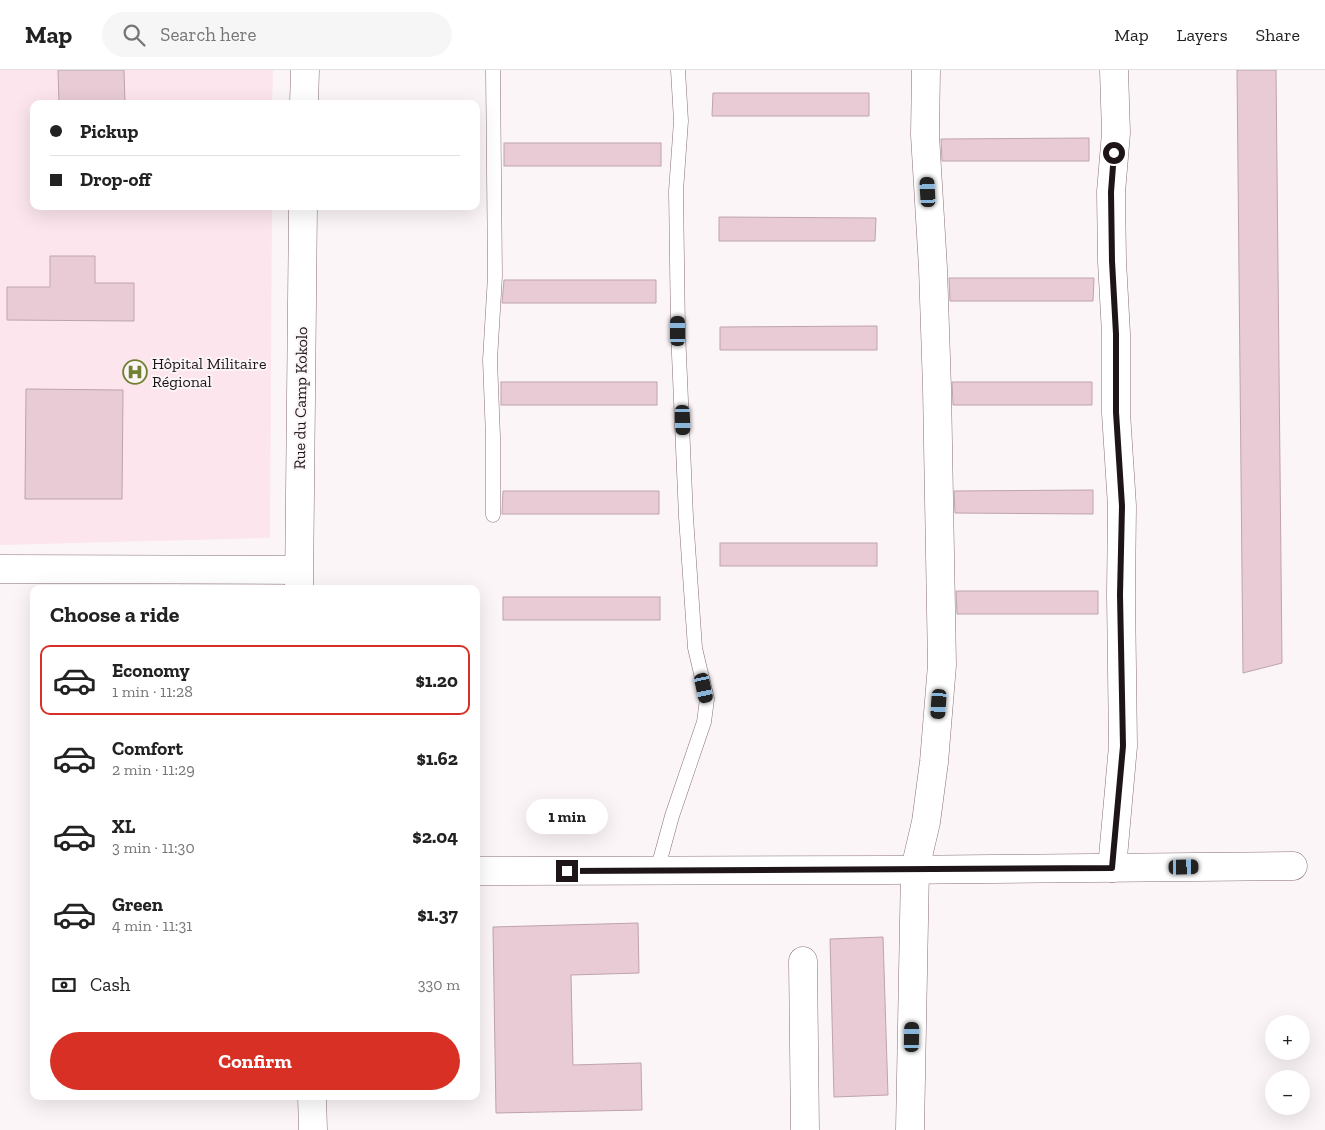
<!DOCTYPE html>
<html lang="en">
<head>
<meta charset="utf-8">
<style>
  :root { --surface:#fff; --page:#f6f6f6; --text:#222; --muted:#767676; --line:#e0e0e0; --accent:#d93025 }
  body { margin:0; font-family:"Zilla Slab",serif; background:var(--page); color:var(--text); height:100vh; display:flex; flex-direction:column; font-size:19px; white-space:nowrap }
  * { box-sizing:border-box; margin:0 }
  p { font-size:16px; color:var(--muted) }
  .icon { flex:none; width:28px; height:28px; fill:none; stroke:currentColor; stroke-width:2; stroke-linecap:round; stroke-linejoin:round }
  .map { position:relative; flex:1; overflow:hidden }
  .drawer { position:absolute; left:30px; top:515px; width:450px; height:515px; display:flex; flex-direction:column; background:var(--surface); border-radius:10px; box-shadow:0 5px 20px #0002 }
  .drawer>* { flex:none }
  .guide { position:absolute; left:30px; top:30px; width:450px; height:110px; border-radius:10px; box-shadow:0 5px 20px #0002; display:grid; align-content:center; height:110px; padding:0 20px; background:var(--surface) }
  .buttons { position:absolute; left:1265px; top:945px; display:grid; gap:10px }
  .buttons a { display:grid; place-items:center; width:45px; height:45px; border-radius:50%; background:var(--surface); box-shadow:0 5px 20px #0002; font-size:25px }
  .end { position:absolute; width:22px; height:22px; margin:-11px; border:6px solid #1e1518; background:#fff; box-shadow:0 0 0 2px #fff }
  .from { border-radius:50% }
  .bubble { position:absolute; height:35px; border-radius:18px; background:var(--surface); box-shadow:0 5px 20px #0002; font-size:16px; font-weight:700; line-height:35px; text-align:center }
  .car { position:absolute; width:15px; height:30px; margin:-15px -8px; border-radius:6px; box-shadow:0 0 4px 1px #0007; background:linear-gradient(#222 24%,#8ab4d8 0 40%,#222 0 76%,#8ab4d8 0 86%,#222 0) }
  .guide b { display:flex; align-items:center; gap:18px; height:48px; font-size:19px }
  .guide b+b { border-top:1px solid var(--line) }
  .guide i { width:12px; height:12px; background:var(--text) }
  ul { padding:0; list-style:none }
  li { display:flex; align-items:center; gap:15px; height:70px; margin:0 10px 8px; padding:0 10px; border:2px solid transparent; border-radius:10px }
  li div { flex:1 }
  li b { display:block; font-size:19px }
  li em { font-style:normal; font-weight:700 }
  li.current { border-color:var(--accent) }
  li>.icon { width:45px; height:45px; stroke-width:1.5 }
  h2 { padding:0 20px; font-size:22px; line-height:60px }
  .pay { display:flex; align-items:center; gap:12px; height:55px; padding:0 20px; font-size:19px }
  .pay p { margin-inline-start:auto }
  .primary-button { display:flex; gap:10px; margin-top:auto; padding:10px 20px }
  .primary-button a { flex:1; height:58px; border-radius:30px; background:var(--accent); color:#fff; font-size:20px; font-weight:700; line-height:58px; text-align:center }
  header { display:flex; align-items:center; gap:30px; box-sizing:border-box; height:70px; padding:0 25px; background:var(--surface); border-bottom:1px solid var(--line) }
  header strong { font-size:24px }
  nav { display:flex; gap:28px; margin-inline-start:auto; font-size:18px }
  .search { width:350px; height:45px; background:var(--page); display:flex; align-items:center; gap:12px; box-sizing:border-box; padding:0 18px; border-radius:28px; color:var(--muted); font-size:19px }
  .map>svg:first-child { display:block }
  .built { fill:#fce5ed }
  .building { fill:#e8cbd5; stroke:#bea3ad }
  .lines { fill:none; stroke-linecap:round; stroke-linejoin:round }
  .service-casing { stroke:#886f78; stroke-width:15 }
  .minor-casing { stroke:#886f78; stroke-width:29 }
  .service { stroke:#fff; stroke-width:14 }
  .minor { stroke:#fff; stroke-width:28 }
  .route { stroke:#1e1518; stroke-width:6 }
  .labels { text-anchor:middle; stroke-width:4; stroke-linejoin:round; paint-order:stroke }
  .poi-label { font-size:16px; fill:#1e1518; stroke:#fbf5f7; text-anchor:start }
  .street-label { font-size:16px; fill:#1e1518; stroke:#fbf5f7 }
</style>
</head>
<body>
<header>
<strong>Map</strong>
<div class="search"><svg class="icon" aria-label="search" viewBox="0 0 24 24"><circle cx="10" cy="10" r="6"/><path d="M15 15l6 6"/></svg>Search here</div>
<nav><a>Map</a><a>Layers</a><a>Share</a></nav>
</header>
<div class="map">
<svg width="1325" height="1060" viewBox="0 0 1325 1060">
  <rect width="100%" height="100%" fill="#fbf5f7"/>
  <path class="built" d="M0 0H273L272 34H34V136H272L270 468 0 475Z"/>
  <g class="building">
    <path d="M58 0H124L125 34H59Z"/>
    <path d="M1237 0H1276L1282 593 1243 603Z"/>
    <path d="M713 23H869V46H712Z"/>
    <path d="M1089 68V91H942L941 69Z"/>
    <rect x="504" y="73" width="157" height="23"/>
    <path d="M719 147 876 148 875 171H719Z"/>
    <path d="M50 186H95V213H134V251L7 250V217H50Z"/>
    <path d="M949 208H1094L1093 231H950Z"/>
    <path d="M504 210H656V233H502Z"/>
    <path d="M877 256V280H720V257Z"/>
    <rect x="501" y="312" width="156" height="23"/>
    <path d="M952 312H1092V335H953Z"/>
    <path d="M26 319 123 320 122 429H25Z"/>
    <path d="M1093 420V444L955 443 954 421Z"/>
    <path d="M503 421H659V444H502Z"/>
    <rect x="720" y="473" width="157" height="23"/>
    <path d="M956 521H1098V544H957Z"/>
    <rect x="503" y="527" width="157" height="23"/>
    <path d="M638 853 639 903 571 905 573 995 641 993 642 1040 496 1043 493 857Z"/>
    <path d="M883 867 888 1025 834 1027 830 869Z"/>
  </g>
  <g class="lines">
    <g class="service-casing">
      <g id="service">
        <path d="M493 0 495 206 490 290 493 367V445"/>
        <path d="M657 801 672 746 704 652 707 629 695 578 686 447 678 261 676 121 681 51 678 0"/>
      </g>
    </g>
    <g class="minor-casing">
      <g id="minor">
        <path d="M304 34 305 0"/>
        <path d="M0 499 298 500"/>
        <path d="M299 519 303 136"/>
        <path d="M1112 798 1123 676 1121 525 1122 436 1116 343V264L1112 191 1111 122 1116 63 1114 0"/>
        <path d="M476 801 890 800 1293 796"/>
        <path d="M803 891 805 1060"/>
        <path d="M312 1026 313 1060"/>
        <path d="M910 1060 915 799 926 752 934 692 942 595 937 318 933 198 925 65 926 0"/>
      </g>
    </g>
    <use href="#service" class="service"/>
    <use href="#minor" class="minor"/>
  </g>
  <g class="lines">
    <path class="route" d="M567 801 1112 798 1123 676 1120 525 1122 436 1116 342V264L1112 191 1111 122 1114 83"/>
  </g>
  <defs>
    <g id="hospital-ring" transform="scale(1.25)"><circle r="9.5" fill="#fbf5f7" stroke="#708232" stroke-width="1.5"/><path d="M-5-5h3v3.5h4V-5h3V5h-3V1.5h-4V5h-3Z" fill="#708232"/></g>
  </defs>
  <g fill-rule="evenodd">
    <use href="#hospital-ring" x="135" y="302"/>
  </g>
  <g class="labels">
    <g class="poi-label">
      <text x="152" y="299">Hôpital Militaire<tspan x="152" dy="18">Régional</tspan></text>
    </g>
    <g class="street-label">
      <text transform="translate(300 328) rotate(-89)" y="6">Rue du Camp Kokolo</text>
    </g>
  </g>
</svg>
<div class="buttons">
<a>+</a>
<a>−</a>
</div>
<i class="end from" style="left:1114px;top:83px"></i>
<i class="end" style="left:567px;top:801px"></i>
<div class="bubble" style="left:526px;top:729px;width:82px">1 min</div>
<i class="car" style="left:928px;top:122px;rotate:357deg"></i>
<i class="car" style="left:678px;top:261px;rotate:0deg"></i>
<i class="car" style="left:683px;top:350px;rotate:178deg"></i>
<i class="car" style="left:704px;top:618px;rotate:168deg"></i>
<i class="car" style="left:939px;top:634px;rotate:184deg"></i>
<i class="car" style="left:1184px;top:797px;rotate:89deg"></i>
<i class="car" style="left:912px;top:967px;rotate:1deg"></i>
<div class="guide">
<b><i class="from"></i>Pickup</b>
<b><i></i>Drop-off</b>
</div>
<section class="drawer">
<h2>Choose a ride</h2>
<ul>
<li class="current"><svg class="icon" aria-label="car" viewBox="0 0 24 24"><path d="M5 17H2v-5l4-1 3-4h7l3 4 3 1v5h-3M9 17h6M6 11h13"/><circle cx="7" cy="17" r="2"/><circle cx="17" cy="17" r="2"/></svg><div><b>Economy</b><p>1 min · 11:28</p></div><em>$1.20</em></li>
<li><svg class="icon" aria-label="car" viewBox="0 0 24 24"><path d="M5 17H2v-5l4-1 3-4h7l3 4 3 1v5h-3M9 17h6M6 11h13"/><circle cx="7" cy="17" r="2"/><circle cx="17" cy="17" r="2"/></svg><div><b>Comfort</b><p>2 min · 11:29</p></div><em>$1.62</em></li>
<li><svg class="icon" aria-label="car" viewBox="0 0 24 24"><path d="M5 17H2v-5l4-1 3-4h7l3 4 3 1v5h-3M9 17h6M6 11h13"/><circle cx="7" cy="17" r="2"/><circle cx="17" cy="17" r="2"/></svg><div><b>XL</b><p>3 min · 11:30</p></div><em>$2.04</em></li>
<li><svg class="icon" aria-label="car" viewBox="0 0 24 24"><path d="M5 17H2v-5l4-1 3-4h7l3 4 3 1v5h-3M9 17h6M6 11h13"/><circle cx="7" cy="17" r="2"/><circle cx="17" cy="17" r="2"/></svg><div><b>Green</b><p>4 min · 11:31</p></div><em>$1.37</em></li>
</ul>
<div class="pay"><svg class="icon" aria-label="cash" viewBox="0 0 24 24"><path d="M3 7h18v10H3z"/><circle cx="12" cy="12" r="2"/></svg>Cash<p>330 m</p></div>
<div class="primary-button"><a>Confirm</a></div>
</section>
</div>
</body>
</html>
